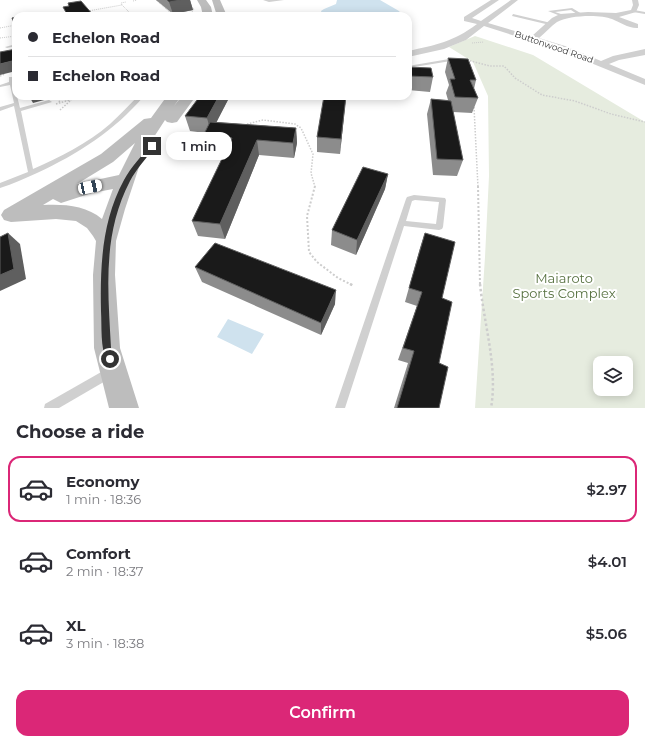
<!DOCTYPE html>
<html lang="en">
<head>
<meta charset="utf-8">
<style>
  :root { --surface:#fff; --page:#f2f2f3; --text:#2b2b33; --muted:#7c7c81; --line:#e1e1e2; --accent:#db2777 }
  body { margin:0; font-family:Montserrat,sans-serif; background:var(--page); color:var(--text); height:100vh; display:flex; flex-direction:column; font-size:15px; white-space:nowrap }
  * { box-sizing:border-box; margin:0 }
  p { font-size:13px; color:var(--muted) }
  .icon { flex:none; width:22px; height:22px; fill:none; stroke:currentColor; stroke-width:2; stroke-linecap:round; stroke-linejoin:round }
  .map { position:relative; height:408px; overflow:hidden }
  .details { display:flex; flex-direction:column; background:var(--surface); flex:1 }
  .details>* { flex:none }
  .guide { position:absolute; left:12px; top:12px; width:400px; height:88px; border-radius:12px; box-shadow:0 2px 10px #0003; display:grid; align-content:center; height:88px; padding:0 16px; background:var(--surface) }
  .controls { position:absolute; left:593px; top:356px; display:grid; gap:8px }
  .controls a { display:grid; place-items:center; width:40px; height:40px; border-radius:8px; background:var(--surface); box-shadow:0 2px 10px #0003; font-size:20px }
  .end { position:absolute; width:18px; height:18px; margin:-9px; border:5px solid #333; background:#fff; box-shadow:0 0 0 2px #fff }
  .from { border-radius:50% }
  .bubble { position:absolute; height:28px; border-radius:12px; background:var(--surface); box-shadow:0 2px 10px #0003; font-size:13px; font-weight:600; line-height:28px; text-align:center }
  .car { position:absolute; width:12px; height:24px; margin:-12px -6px; border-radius:5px; box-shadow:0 0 3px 1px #0007; background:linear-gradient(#fff 24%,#345 0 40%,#fff 0 76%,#345 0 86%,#fff 0) }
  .guide b { display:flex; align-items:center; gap:14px; height:38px; font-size:15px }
  .guide b+b { border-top:1px solid var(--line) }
  .guide i { width:10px; height:10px; background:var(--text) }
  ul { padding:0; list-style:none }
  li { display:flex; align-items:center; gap:12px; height:66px; margin:0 8px 6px; padding:0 8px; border:2px solid transparent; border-radius:12px }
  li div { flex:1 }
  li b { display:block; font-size:15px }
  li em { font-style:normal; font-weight:600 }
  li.current { border-color:var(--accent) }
  li>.icon { width:36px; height:36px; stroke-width:1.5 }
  h2 { padding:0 16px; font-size:18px; line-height:48px }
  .button { display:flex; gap:8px; margin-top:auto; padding:8px 16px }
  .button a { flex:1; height:46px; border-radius:12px; background:var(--accent); color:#fff; font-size:16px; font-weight:600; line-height:46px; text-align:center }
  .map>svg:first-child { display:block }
  .green { fill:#e6ecdf; fill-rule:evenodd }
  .water { fill:#cfe2ee }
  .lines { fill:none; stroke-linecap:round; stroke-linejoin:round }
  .path-far3 { stroke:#cdcdcd; stroke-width:1; stroke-dasharray:1 1; stroke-linecap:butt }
  .path-far2 { stroke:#cdcdcd; stroke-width:1.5; stroke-dasharray:1.5 1.5; stroke-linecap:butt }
  .path-far1 { stroke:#cdcdcd; stroke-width:2; stroke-dasharray:2 2; stroke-linecap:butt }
  .path { stroke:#cdcdcd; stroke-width:2.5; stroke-dasharray:2.5 2.5; stroke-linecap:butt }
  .lane { fill:#d0d0d0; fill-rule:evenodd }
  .street { fill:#d0d0d0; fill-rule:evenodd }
  .secondary { fill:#bdbdbd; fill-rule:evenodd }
  .wall { fill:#8c8c8c }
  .shaded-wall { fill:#5f5f5f }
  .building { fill:#1a1a1a; stroke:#5f5f5f }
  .route { fill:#333 }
  .labels { text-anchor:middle; stroke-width:4; stroke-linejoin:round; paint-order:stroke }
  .far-street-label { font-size:9px; fill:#333; stroke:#fff }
  .near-park-label { font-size:13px; fill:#56703f; stroke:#fff }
</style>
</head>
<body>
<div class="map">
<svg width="645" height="408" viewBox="0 0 645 408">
  <rect width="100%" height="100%" fill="#fff"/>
  <path class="green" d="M475 36 533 55 645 122V408H475L485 257 489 176 488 96 473 62 449 47ZM600 363H626V389H600Z"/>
  <g class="water">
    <path d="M337 0H380L399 11 401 14 398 16 373 15 328 16 322 14 321 11 324 9 336 4Z"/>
    <path d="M228 319 264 334 252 354 217 337Z"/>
  </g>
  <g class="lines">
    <g class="path-far3">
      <path d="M156 0 174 16"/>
      <path d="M133 1 137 0"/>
      <path d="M122 5 121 3 126 2"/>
      <path d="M190 5 194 9 192 12 195 16"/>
      <path d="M88 11 122 5 129 12 107 16"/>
      <path d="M138 16 148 14 152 16"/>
      <path d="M0 28 16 25"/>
      <path d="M0 38 16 36"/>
      <path d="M472 43 484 42"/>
    </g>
    <g class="path-far2">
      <path d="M467 60 490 66H504L515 78 542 95 575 101 611 114 645 122"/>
      <path d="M0 76 5 74"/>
      <path d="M65 96 67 101"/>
      <path d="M58 98 60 103"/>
      <path d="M56 104 73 99 72 96"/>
      <path d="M474 107 478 187"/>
      <path d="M60 110 71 100"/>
      <path d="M247 124 263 120 295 124 301 128 313 154 311 173 315 187"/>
    </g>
    <g class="path-far1">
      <path d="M315 186 307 216 309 252 317 262 338 278 352 285"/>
      <path d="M478 186 480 285"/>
    </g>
    <g class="path">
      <path d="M350 284 354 286"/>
      <path d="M480 284C484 324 498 368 491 408"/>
    </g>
    <g class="lane">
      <path d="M263 0H284L269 2Z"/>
      <path d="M572 8 582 14V16H580L571 10 555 12 564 15 563 17 548 11Z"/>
      <path d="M634 10 645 12V14L633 12Z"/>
      <path d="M513 14 551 23 552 24 550 25 512 16Z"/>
      <path d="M16 44V46L7 48 5 47Z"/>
      <path d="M455 58 457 59V60L408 68V66Z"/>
      <path d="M9 77H13L14 81H16V83L15 84 16 96H17L20 108 49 100 52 102 21 111 33 169C60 157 87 144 110 124 120 115 129 105 138 96H144C114 131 78 154 37 173 25 178 13 184 0 188V183L28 172 14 106 0 111V107L14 103 10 85 0 87V85L9 82Z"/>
      <path d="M414 195 445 198 446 200 443 227 442 229 439 230 404 226 345 408H335L406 199 407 197ZM415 200 439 202 436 224 406 221 412 201Z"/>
      <path d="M110 367 114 368 115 372 114 376 59 408H44L45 404Z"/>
    </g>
    <path class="street" d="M491 0H499L472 18 481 21 511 0H518L488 23 532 36 552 18 560 14 588 12 616 13 631 10 633 5 632 0H638L639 5 636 12 619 17 638 24V28C630 29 619 22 612 19 601 14 568 15 557 22 551 26 545 33 539 38L565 46 601 61 613 56 645 49V55L619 60 609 64 645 79V85L559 50 484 26 466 40 444 49 408 57V51C436 45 453 42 477 24L464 21V17Z"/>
    <g class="secondary">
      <path d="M197 0H206L211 7 213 16H203L201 7Z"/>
      <path d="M212 0H220L227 16H217Z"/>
      <path d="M167 96H181L174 106 182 96H196L177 122 172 123 167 122 165 120 152 140 141 161 125 209 116 241 115 275 120 348 139 408H109L94 348 93 275 96 241 93 236 87 228 76 221 56 219 11 222 4 220 1 215 4 210 101 154 144 119 151 118ZM135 143 119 175 77 184 113 162ZM113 189 102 219C86 205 63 204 43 205L53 199 61 203 92 193Z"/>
    </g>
  </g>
  <g class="wall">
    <path d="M156 0H190L193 10 173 14Z"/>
    <path d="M448 58 476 80 474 89 478 98 472 113 453 112 463 160 457 176 433 175 427 114 431 99 448 100 446 93 449 85 445 72Z"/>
    <path d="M408 67 433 77 430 92 408 90Z"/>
    <path d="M200 96H230L216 122 296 128 297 143 294 158 259 155 225 239 198 236 192 221 225 153 208 151 203 136 205 133 190 131 185 116Z"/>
    <path d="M346 96 340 154 317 152V137Z"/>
    <path d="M388 174 385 189 356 255 331 245 332 230Z"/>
    <path d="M425 233 442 298 439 363V408H394L408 363 398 360 417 306 405 302 420 248Z"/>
    <path d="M195 267 335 304 321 335 202 282Z"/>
  </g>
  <g class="shaded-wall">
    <path d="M181 0H190L193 10 173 14 169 2Z"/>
    <path d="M16 60V71L0 75V64Z"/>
    <path d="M29 96H59L33 103Z"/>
    <path d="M219 96H230L211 133 207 118Z"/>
    <path d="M346 96 340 154 341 139Z"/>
    <path d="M296 128 297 143 294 158 293 143Z"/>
    <path d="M257 140 259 155 225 239 220 224Z"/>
    <path d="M388 174 385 189 356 255 357 240Z"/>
    <path d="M8 233 20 244 26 279 0 291V275Z"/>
    <path d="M336 290 335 304 321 335V323Z"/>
  </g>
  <g class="building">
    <path d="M167 0H181L169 2Z"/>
    <path d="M81 1 94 16H68L63 7 69 6 68 3Z"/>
    <path d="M30 14V16H20Z"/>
    <path d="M16 17V29L12 18Z"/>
    <path d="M16 49V60L0 64V52Z"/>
    <path d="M448 58 468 59 476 80H470L478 98 455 97 450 79H455Z"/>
    <path d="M408 67 431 68 433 77 408 76Z"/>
    <path d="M200 96H219L207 118 185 116Z"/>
    <path d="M324 96H346L341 139 317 137Z"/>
    <path d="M431 99 451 101 463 160 437 159Z"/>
    <path d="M210 122 296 128 293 143 257 140 220 224 192 221 232 138 203 136Z"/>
    <path d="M363 167 388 174 357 240 332 230Z"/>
    <path d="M8 233 14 269 0 275V237Z"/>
    <path d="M425 233 455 242 442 298 452 302 439 363 448 367 439 408H397L414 351 403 348 422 292 409 288Z"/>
    <path d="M215 243 336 290 321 323 195 267Z"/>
  </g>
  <path class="route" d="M150 145 155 146C147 158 136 169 130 181 102 235 108 290 111 348L115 359 113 363 110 364 107 363C100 346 102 328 101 311 100 266 102 220 124 180 131 167 142 156 150 145Z"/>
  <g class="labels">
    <g class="far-street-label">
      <text transform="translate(554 47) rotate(19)" y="3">Buttonwood Road</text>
    </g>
    <g class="near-park-label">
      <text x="564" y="283">Maiaroto<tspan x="564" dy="15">Sports Complex</tspan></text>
    </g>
  </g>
</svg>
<div class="controls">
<a><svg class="icon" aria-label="layers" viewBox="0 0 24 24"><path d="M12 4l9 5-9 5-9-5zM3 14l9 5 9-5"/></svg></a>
</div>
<i class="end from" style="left:110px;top:359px"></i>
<i class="end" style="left:152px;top:146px"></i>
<div class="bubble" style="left:166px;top:132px;width:66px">1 min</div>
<i class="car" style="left:90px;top:187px;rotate:78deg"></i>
<div class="guide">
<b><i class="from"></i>Echelon Road</b>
<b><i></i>Echelon Road</b>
</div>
</div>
<section class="details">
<h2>Choose a ride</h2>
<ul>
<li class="current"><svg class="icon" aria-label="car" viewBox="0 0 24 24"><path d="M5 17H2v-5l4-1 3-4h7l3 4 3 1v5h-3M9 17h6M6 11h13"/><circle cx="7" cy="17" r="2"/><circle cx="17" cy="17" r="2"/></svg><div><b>Economy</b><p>1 min · 18:36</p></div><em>$2.97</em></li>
<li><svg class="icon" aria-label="car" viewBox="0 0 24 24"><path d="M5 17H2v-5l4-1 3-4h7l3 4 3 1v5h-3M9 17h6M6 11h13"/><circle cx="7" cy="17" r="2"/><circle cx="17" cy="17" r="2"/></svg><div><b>Comfort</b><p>2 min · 18:37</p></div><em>$4.01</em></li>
<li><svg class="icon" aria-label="car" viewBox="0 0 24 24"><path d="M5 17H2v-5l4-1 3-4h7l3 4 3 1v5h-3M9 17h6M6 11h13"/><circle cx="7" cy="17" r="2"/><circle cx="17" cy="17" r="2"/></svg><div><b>XL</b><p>3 min · 18:38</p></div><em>$5.06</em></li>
</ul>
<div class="button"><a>Confirm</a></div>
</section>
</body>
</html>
